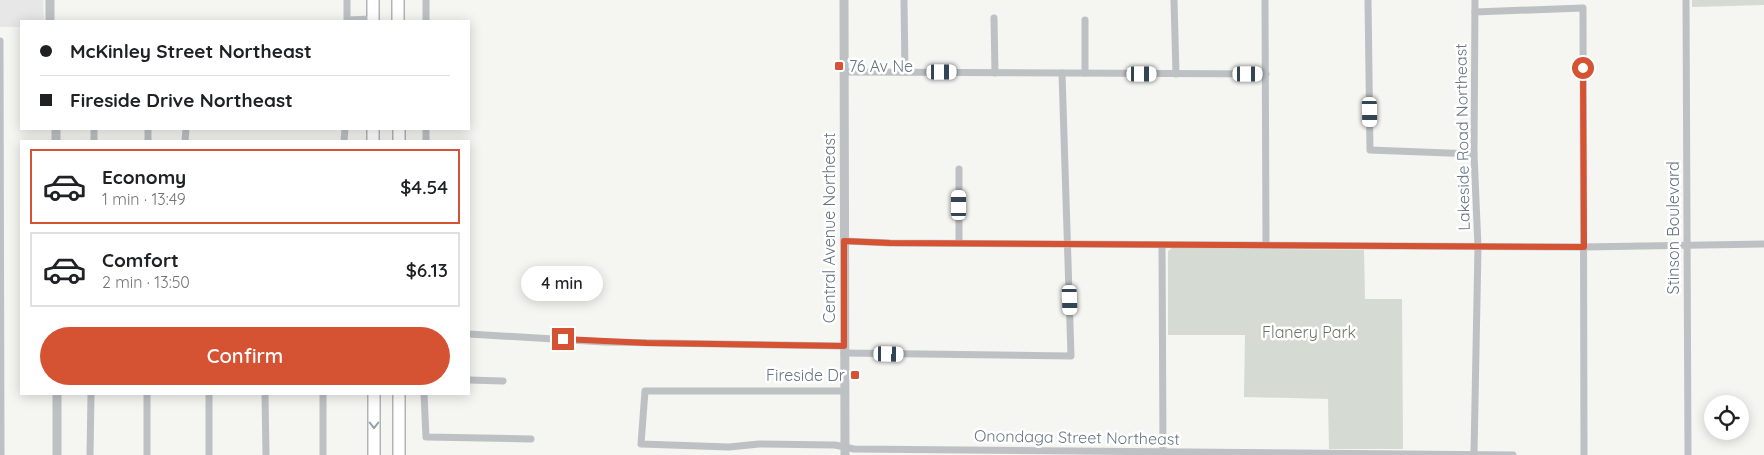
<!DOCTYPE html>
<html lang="en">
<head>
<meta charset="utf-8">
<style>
  :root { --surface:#fff; --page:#f6f6f6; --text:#202124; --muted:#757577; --line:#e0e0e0; --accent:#d55233 }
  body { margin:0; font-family:Quicksand,sans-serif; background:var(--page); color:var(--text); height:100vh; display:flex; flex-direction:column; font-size:19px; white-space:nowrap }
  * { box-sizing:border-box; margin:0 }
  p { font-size:16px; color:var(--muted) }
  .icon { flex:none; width:28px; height:28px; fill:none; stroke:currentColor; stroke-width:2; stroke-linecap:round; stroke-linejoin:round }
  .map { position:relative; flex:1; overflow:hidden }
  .details { position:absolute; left:20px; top:140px; width:450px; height:255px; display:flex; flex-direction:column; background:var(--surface); border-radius:0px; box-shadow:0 2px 12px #0003 }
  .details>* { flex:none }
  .hud { position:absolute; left:20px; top:20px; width:450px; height:110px; border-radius:0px; box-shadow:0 2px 12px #0003; display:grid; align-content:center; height:110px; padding:0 20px; background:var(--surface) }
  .buttons { position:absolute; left:1704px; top:395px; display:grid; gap:10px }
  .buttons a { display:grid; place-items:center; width:45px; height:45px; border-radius:50%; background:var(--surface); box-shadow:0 2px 12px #0003; font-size:25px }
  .end { position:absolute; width:22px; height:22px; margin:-11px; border:6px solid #d55233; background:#fff; box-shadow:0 0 0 2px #fff }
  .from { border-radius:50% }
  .bubble { position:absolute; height:35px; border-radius:18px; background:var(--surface); box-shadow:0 2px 12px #0003; font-size:16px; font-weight:600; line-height:35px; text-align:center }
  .car { position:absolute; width:15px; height:30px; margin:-15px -8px; border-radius:6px; box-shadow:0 0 4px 1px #0007; background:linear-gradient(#fff 24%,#345 0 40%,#fff 0 76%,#345 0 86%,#fff 0) }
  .hud b { display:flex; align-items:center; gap:18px; height:48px; font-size:19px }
  .hud b+b { border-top:1px solid var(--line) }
  .hud i { width:12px; height:12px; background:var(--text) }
  ul { padding:9px 0 0; list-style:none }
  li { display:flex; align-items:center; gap:15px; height:75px; margin:0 10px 8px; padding:0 10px; border:2px solid var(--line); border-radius:0px }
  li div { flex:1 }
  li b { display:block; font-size:19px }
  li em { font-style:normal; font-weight:600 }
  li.active { border-color:var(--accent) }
  li>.icon { width:45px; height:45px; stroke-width:1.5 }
  .action { display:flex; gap:10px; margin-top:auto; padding:10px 20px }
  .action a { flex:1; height:58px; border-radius:30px; background:var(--accent); color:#fff; font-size:20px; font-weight:600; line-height:58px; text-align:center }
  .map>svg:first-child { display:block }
  .built { fill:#e6e7e6 }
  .green { fill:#d5dad2 }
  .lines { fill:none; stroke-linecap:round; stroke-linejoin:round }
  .trunk-casing { stroke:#b0b4b7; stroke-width:14 }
  .minor { stroke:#bdc1c4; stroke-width:7 }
  .tertiary { stroke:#bdc1c4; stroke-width:9 }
  .trunk { stroke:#fff; stroke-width:11 }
  .oneway { stroke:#959fa7 }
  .route { stroke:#d55233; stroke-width:6 }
  .poi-dot { fill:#d55233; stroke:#fff; stroke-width:2 }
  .labels { text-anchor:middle; stroke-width:5; stroke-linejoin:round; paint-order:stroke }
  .poi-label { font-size:16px; fill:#677681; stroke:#fff; text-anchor:start }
  .street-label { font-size:16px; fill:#677681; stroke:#fff }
  .park-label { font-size:16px; fill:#6a7965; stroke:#fff }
</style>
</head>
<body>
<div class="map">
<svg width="1764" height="455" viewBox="0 0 1764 455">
  <rect width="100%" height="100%" fill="#f5f5f2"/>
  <path class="built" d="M0 0H43L44 21H21V27H0Z"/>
  <g class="green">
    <path d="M1692 0H1764V5L1692 7Z"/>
    <path d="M1172 248 1364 250 1365 299H1402L1403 449H1329L1328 399 1244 397 1245 335H1168V251Z"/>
  </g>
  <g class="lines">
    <g class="trunk-casing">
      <g id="trunk">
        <path d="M373 0V21"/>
        <path d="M398 0V21"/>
        <path d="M373 129V141"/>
        <path d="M399 129V141"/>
        <path d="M374 394V455"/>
        <path d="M399 394V455"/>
      </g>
    </g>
    <g class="minor">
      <path d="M347 0V20L373 19"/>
      <path d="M426 0V21"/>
      <path d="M904 0 905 72"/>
      <path d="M1174 0 1176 74"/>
      <path d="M1265 0 1266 245"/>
      <path d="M1368 0 1370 150 1474 154"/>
      <path d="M1686 0 1688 455"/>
      <path d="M1475 12 1583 8 1584 455"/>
      <path d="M994 18 995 73"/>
      <path d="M1085 20V73"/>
      <path d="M0 41 1 455"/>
      <path d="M844 72 1266 74"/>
      <path d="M426 129V141"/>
      <path d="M94 141V129"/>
      <path d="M148 141V129"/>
      <path d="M185 141 186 129"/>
      <path d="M344 141 345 129"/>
      <path d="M959 169V243"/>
      <path d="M844 241 890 243 1583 247 1764 244"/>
      <path d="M1162 245 1163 451"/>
      <path d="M469 334 604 342 844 346"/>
      <path d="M844 353 1071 356 1062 73"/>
      <path d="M469 380 503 381"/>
      <path d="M844 391H645L641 444 729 447 759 444 835 445 854 449 1513 455"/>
      <path d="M147 394V455"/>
      <path d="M209 394V455"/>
      <path d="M265 394 266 455"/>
      <path d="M323 394V455"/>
      <path d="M424 394 426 437 531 439"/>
      <path d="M1474 454 1478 247 1474 154 1475 0"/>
      <path d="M90 455 91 394"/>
    </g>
    <g class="tertiary">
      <path d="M50 0V21"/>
      <path d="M844 0 845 455"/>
      <path d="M56 129V141"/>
      <path d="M57 455V394"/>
    </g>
    <use href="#trunk" class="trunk"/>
  </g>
  <defs><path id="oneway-chevron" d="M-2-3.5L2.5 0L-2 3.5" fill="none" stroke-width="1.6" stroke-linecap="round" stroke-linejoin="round" transform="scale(1.25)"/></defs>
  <use class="oneway" href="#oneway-chevron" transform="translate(374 425) rotate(90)"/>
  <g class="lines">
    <path class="route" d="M563 339 647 343 844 346V241L890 243 1584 247 1583 68"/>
  </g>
  <g class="poi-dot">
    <rect x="834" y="61" width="10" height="10" rx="2.5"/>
    <rect x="850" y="370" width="10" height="10" rx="2.5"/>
  </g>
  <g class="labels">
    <g class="poi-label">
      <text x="849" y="72">76 Av Ne</text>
      <text x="845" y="381" text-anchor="end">Fireside Dr</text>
    </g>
    <g class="street-label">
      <text transform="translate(1462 137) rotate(-91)" y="6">Lakeside Road Northeast</text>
      <text transform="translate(829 228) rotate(-90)" y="6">Central Avenue Northeast</text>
      <text transform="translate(1673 228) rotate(-90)" y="6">Stinson Boulevard</text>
      <text transform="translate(1077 437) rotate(1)" y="6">Onondaga Street Northeast</text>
    </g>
    <g class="park-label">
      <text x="1309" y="338">Flanery Park</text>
    </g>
  </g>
</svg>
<div class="buttons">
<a><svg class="icon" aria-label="locate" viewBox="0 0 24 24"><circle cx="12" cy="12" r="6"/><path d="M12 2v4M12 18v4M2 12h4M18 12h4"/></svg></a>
</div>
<i class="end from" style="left:1583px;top:68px"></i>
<i class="end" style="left:563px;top:339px"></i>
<div class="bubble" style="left:521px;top:266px;width:82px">4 min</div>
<i class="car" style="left:942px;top:72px;rotate:90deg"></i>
<i class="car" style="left:1142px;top:74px;rotate:90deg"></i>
<i class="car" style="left:1248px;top:74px;rotate:90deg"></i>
<i class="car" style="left:1370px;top:112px;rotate:179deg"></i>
<i class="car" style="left:959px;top:205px;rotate:0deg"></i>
<i class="car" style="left:1070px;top:300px;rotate:178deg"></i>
<i class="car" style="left:889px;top:354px;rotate:91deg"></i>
<div class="hud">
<b><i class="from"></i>McKinley Street Northeast</b>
<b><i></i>Fireside Drive Northeast</b>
</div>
<section class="details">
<ul>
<li class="active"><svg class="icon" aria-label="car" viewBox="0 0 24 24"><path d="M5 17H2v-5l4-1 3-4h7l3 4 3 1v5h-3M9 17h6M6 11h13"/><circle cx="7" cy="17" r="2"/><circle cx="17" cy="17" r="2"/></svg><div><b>Economy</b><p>1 min · 13:49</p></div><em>$4.54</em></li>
<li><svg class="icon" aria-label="car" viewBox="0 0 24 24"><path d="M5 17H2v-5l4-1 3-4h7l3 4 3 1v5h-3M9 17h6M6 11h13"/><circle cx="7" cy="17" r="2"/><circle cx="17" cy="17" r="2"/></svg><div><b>Comfort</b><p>2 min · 13:50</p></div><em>$6.13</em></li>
</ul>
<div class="action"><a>Confirm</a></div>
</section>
</div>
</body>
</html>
